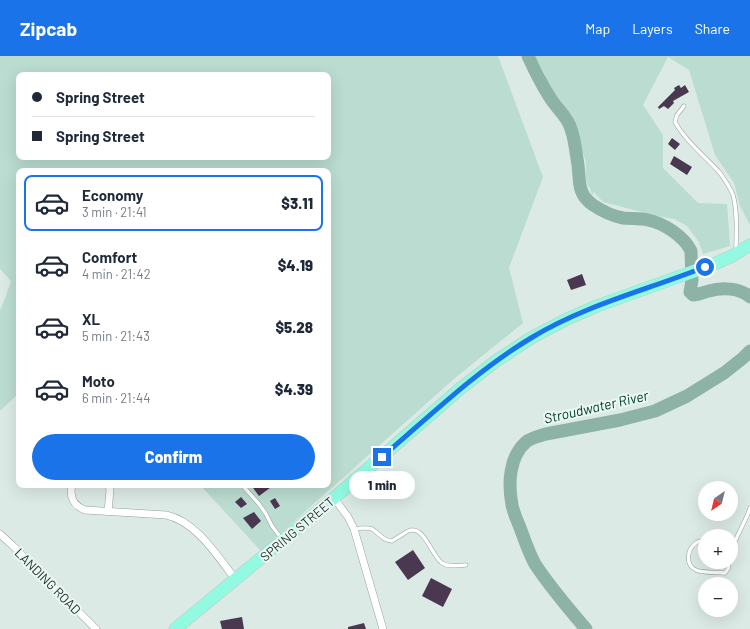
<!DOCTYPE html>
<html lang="en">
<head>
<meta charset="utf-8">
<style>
  :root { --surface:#fff; --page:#f6f6f7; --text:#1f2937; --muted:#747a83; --line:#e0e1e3; --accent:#1a73e8 }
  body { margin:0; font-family:Barlow,sans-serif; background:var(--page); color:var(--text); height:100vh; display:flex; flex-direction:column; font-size:15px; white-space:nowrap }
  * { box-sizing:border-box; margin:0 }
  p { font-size:13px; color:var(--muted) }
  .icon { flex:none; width:22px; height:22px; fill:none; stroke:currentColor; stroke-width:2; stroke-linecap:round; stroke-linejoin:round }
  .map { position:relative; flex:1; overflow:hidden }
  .details { position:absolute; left:16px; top:112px; width:315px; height:320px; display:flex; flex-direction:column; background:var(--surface); border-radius:8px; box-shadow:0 4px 16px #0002 }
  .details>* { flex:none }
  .hud { position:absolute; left:16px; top:16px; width:315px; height:88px; border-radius:8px; box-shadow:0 4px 16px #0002; display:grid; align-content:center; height:88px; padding:0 16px; background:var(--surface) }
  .needle { width:26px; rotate:215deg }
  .buttons { position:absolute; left:698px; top:425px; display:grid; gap:8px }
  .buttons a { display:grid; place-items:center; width:40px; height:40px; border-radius:50%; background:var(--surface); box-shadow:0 4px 16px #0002; font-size:20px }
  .end { position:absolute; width:18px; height:18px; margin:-9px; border:5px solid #1a73e8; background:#fff; box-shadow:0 0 0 2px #fff }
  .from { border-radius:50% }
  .bubble { position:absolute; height:28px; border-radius:14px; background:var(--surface); box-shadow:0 4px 16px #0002; font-size:13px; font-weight:800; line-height:28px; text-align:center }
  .hud b { display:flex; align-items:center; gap:14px; height:38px; font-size:15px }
  .hud b+b { border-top:1px solid var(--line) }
  .hud i { width:10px; height:10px; background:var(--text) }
  ul { padding:7px 0 0; list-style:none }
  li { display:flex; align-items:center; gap:12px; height:56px; margin:0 8px 6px; padding:0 8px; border:2px solid transparent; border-radius:8px }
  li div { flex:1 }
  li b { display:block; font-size:15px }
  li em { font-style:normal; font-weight:800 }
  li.on { border-color:var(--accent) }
  li>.icon { width:36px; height:36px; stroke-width:1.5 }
  .cta { display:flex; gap:8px; margin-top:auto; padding:8px 16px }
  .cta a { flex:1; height:46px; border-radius:24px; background:var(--accent); color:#fff; font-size:16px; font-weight:800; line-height:46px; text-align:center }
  header { display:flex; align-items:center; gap:24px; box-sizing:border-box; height:56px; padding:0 20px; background:var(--accent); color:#fff }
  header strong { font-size:19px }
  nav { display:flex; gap:22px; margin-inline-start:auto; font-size:14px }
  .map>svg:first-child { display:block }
  .green { fill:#bbdcd0; fill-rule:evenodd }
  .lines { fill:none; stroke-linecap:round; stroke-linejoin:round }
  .river { stroke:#8db3a6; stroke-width:13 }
  .building { fill:#4a3850 }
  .service-casing { stroke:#93a09b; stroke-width:4.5 }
  .minor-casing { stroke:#93a09b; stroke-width:8 }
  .primary-casing { stroke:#c4c5c5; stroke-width:13 }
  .service { stroke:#fff; stroke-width:3.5 }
  .minor { stroke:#fff; stroke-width:7 }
  .primary { stroke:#91fae0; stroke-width:12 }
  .route { stroke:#1a73e8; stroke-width:5 }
  .labels { text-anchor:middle; stroke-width:4; stroke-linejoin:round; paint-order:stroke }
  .street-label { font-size:13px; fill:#2c312f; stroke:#e9f8f2 }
  .water-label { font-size:14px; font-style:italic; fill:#00372a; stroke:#e9f8f2 }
</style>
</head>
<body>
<header>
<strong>Zipcab</strong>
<nav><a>Map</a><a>Layers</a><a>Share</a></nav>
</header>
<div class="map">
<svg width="750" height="573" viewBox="0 0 750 573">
  <rect width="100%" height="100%" fill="#dceae5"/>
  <g class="green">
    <path d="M0 0H498L543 121 509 212 523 267 455 322 261 495 200 429H328V115H19V337L0 355V254L4 245 11 225 0 213ZM19 19H328V101H19Z"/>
    <path d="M534 0H750V169L740 150 734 127 715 99 689 14 668 1 643 49 663 79V112L698 147 727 148 730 190 703 198 699 186 687 170 674 163 657 160 603 146 594 136 592 139 590 132 588 130 586 122V106L584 100 579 89 575 68 570 60 567 58 557 52 555 50 553 44H550C546 38 549 32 547 25 545 16 539 8 534 0Z"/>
  </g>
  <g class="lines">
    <g class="river">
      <path d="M528 0C535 15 542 30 551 43 557 53 568 61 571 73 575 84 576 97 578 109 580 125 577 138 593 149 602 155 612 160 623 162 631 163 640 162 648 164 663 167 684 180 691 195L692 224 690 236 693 239C699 239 704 236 709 235 722 231 740 232 750 241"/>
      <path d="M586 573C568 552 550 531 535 508 530 499 526 488 522 477 519 468 514 459 512 449 508 428 509 401 526 386 531 382 539 380 546 378L620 364 655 355 687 340 724 317 743 302 750 295"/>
    </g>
  </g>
  <g class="building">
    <path d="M679 29 681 32 685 29 689 36 673 45 674 47 668 53 664 50 659 53 658 51 675 34 674 32Z"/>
    <path d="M672 82 680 88 675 94 668 88Z"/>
    <path d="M674 100 692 111 687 119 670 108Z"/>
    <path d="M582 218 586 229 571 234 567 224Z"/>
    <path d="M251 429H274L259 440Z"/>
    <path d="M241 441 247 448 241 452 235 446Z"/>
    <path d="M275 442 280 450 275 453 270 445Z"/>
    <path d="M254 456 261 465 252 473 243 462Z"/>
    <path d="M413 494 425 512 408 524 395 506Z"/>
    <path d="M431 522 452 533 443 551 422 540Z"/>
    <path d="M242 561 244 573H222L220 565Z"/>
    <path d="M364 567 366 573H348V571Z"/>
  </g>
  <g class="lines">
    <g class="service-casing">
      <g id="service">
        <path d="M684 50 677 59 675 66C686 86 705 100 720 117 725 124 730 131 733 139 738 156 736 176 736 194"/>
        <path d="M242 429 259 448 266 458 272 470 281 482"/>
        <path d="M354 473C360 472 366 471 372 473 379 477 383 485 392 485L408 475C424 468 431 499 442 507 449 512 458 509 466 509"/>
        <path d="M705 484C702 485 698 485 696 487 687 493 685 509 696 514 701 517 718 516 725 517L728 513 729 506"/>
        <path d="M731 498C734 482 745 468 750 452"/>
      </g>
    </g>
    <g class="minor-casing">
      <g id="minor">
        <path d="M72 429C69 441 74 450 85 454L166 459C196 465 218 501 236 524"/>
        <path d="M334 442 348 461 354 473 383 573"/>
        <path d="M108 456 110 434 109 429"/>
        <path d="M0 478 12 489 96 573"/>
      </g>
    </g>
    <g class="primary-casing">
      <path id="primary" d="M175 573 334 442 461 332 496 305 531 282 567 263 597 250 714 208 732 200 750 189"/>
    </g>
    <use href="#service" class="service"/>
    <use href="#minor" class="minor"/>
    <use href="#primary" class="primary"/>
  </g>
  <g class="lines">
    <path class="route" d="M382 401C430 360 476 315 531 282 585 249 647 234 705 211"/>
  </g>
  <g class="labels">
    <g class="street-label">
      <text transform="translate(297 473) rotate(-40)" y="5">SPRING STREET</text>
      <text transform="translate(48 525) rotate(45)" y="5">LANDING ROAD</text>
    </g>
    <g class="water-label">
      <text transform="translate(596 351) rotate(-13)" y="5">Stroudwater River</text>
    </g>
  </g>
</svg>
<div class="buttons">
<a><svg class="needle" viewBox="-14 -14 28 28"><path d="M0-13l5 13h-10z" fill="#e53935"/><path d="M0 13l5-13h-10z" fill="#747a83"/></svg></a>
<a>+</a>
<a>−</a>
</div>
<i class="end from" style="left:705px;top:211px"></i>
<i class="end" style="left:382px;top:401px"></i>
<div class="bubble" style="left:349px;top:415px;width:66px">1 min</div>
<div class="hud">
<b><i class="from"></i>Spring Street</b>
<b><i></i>Spring Street</b>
</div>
<section class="details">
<ul>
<li class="on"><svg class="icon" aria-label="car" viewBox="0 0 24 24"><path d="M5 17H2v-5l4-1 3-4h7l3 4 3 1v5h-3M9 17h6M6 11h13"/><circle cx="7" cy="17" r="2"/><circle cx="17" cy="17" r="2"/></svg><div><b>Economy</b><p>3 min · 21:41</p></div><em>$3.11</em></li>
<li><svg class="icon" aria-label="car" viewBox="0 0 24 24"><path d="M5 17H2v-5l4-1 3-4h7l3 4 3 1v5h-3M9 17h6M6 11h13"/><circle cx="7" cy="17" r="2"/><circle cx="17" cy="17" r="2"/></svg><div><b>Comfort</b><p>4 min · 21:42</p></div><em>$4.19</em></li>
<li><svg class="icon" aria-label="car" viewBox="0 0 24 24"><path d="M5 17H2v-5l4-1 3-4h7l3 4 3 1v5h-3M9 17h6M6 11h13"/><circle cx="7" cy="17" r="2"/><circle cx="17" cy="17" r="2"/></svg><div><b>XL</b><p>5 min · 21:43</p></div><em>$5.28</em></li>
<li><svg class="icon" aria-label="car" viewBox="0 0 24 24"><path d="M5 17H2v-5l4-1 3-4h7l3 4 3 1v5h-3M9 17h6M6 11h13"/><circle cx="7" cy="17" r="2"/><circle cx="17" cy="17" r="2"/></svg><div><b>Moto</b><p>6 min · 21:44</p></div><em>$4.39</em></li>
</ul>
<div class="cta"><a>Confirm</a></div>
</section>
</div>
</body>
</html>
